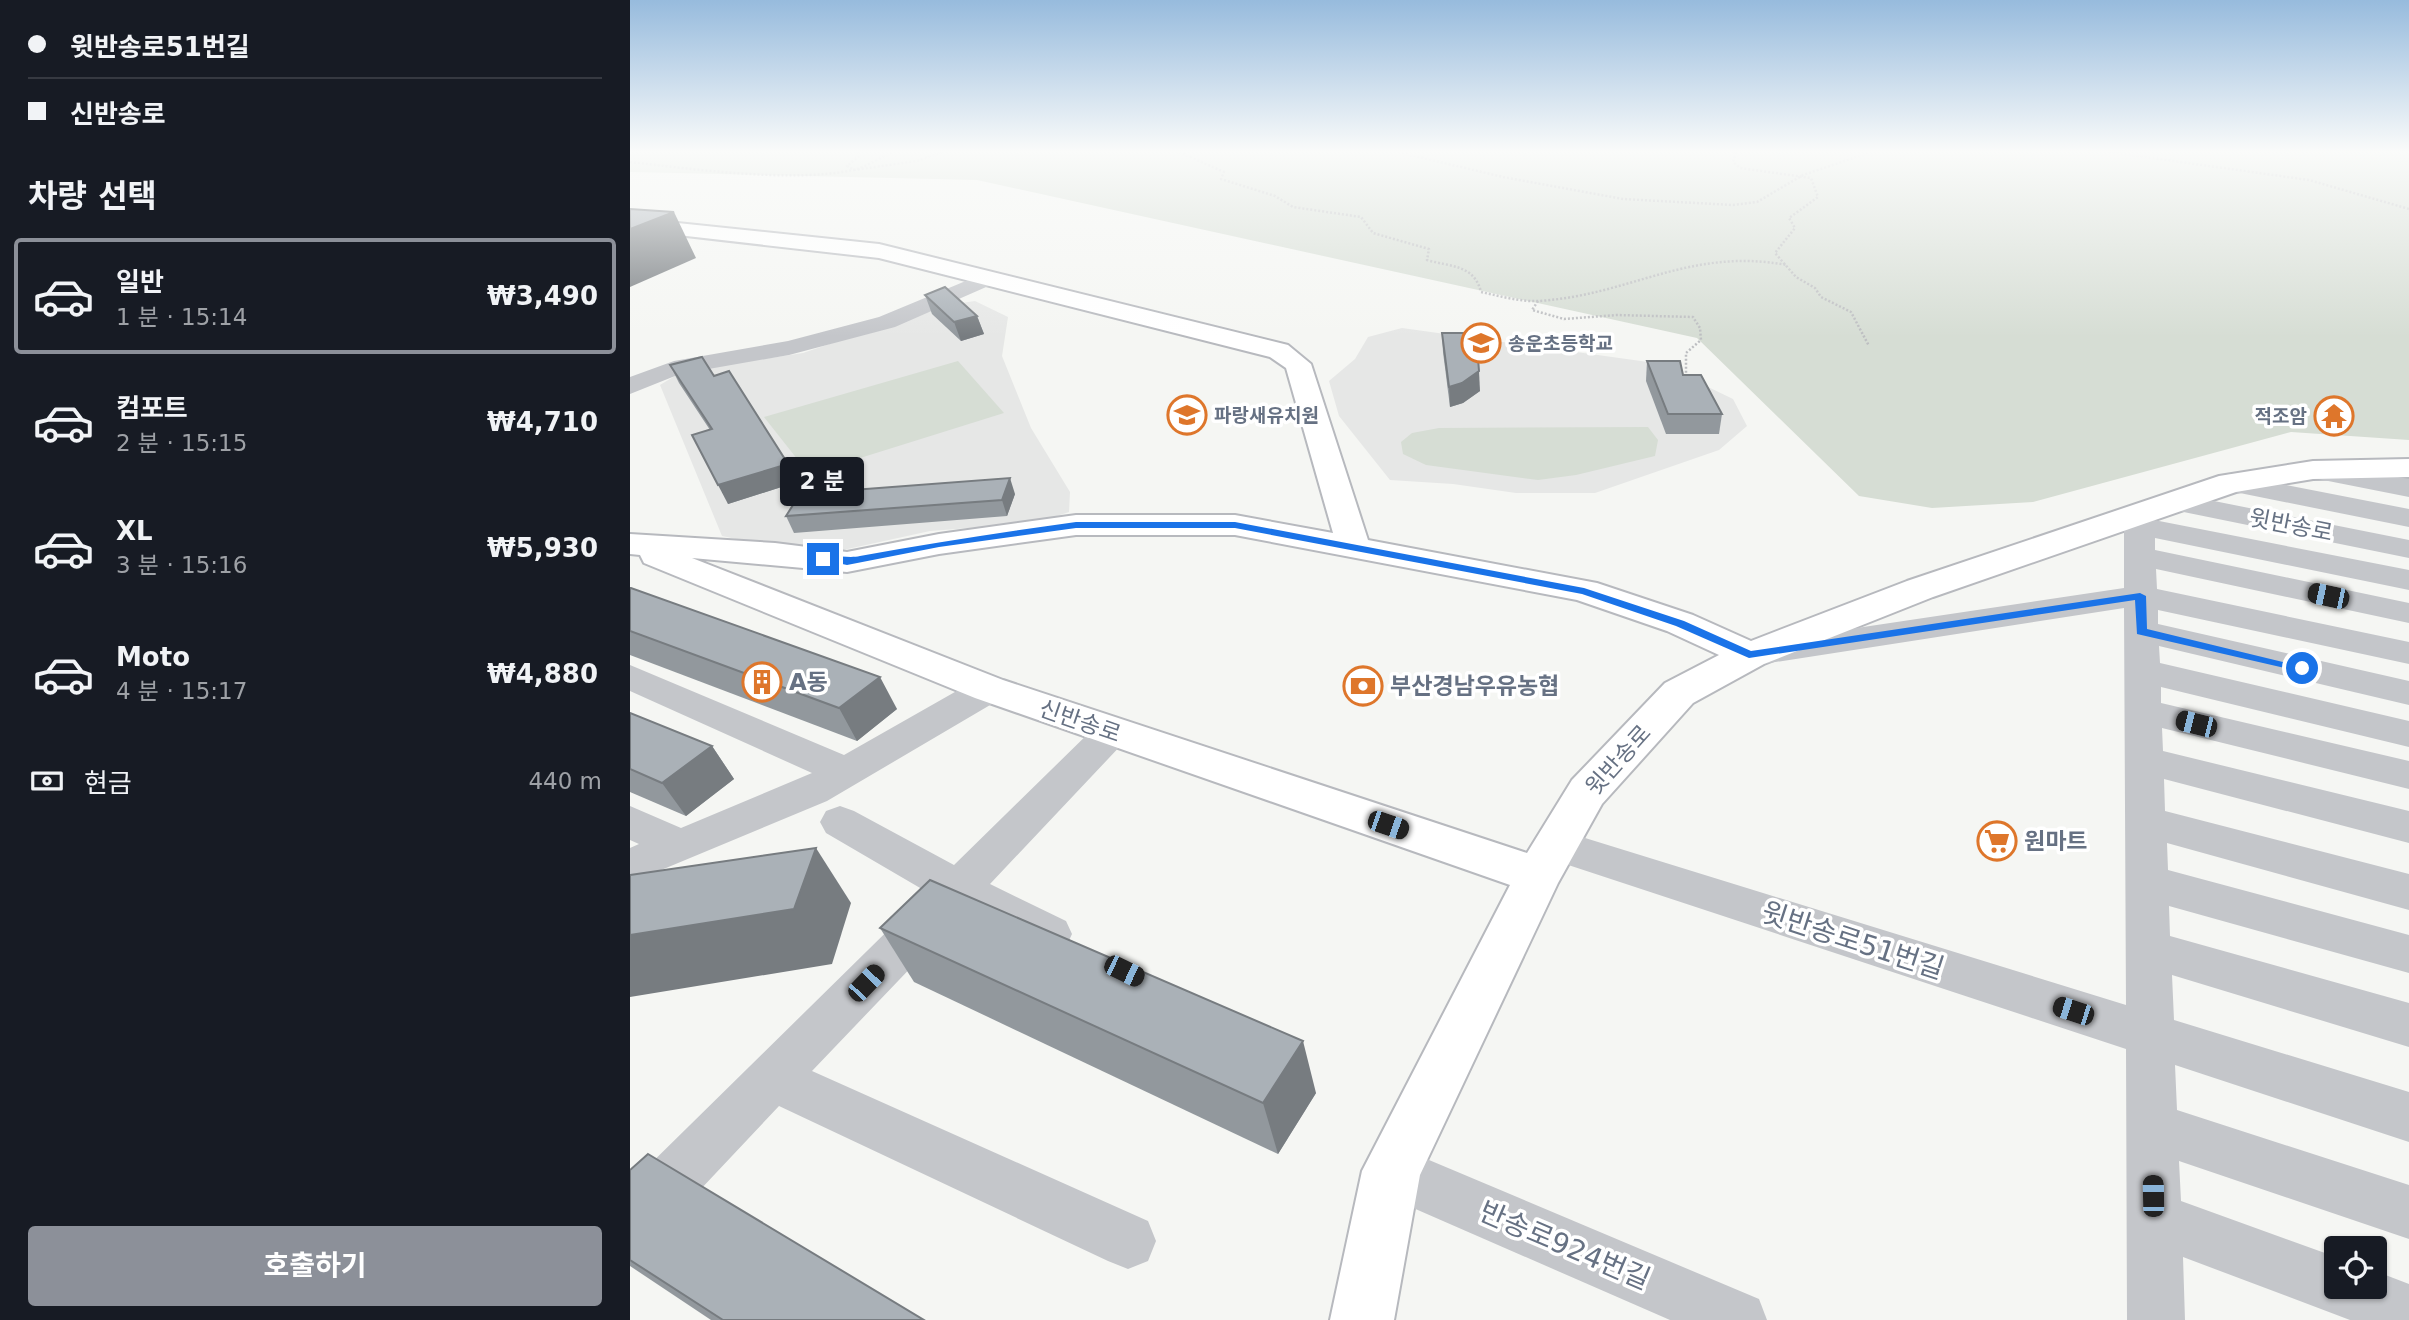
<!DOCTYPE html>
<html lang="ko">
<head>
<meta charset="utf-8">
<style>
  :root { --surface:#171b24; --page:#20242c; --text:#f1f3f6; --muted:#9ea1a6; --line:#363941; --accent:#8c9099 }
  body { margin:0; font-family:"DejaVu Sans","Noto Sans KR",sans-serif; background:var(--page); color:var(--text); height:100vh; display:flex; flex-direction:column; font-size:26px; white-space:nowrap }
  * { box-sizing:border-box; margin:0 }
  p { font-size:23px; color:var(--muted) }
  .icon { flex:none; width:38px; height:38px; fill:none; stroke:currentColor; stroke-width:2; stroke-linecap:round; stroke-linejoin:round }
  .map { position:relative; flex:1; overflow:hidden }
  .panel { display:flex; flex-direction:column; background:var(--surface); width:630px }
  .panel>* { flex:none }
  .top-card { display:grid; align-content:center; height:154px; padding:0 28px; background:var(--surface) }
  .tools { position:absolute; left:1694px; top:1236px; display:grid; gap:14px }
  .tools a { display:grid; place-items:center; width:63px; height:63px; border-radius:7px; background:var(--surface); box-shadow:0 2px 5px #0004; font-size:35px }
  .end { position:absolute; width:32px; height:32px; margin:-16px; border:9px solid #1a73e8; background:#fff; box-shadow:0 0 0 4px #fff }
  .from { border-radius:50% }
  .bubble { position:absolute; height:49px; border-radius:7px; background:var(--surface); box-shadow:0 2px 5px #0004; font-size:23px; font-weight:700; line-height:49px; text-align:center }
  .car { position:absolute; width:21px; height:42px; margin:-21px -10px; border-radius:9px; box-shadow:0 0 5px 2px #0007; background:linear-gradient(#222 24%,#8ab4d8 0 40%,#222 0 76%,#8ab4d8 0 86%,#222 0) }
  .top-card b { display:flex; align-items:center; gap:24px; height:66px; font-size:26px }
  .top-card b+b { border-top:2px solid var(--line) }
  .top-card i { width:18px; height:18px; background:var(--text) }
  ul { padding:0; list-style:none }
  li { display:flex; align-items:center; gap:21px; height:116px; margin:0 14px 10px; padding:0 14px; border:4px solid transparent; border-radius:7px }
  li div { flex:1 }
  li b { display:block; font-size:26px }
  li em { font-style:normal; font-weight:700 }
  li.active { border-color:var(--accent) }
  li>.icon { width:63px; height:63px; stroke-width:1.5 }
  h2 { padding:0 28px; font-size:32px; line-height:84px }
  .pay { display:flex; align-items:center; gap:18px; height:77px; padding:0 28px; font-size:26px }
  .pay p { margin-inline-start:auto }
  .action { display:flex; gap:14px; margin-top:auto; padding:14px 28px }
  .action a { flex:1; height:80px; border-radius:7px; background:var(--accent); color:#fff; font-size:28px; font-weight:700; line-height:80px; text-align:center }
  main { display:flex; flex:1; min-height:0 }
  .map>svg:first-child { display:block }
  .built { fill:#e6e7e6 }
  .green { fill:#d6ddd4 }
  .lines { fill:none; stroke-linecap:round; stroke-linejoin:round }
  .major-casing { stroke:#b7b9be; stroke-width:4 }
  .path { stroke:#bdbec1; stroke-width:2.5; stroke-dasharray:2 2; stroke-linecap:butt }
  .minor { fill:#c4c6ca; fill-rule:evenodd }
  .major { fill:#fff; fill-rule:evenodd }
  .wall { fill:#92989d }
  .shaded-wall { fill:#777c80 }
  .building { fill:#aab1b7; stroke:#777c80; stroke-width:2 }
  .route { fill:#1a73e8 }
  .labels { text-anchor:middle; stroke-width:7; stroke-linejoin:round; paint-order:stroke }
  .far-poi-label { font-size:19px; font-weight:bold; fill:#667183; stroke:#fff; text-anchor:start }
  .street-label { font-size:23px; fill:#667183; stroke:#fff }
  .poi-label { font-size:23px; font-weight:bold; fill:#667183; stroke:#fff; text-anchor:start }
  .near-street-label { font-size:28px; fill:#667183; stroke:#fff }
</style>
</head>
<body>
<main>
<section class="panel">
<div class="top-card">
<b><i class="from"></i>윗반송로51번길</b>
<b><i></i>신반송로</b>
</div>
<h2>차량 선택</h2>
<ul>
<li class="active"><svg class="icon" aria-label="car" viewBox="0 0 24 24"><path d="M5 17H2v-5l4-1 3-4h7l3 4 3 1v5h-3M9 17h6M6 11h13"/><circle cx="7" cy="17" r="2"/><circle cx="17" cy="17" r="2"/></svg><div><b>일반</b><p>1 분 · 15:14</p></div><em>₩3,490</em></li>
<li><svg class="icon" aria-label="car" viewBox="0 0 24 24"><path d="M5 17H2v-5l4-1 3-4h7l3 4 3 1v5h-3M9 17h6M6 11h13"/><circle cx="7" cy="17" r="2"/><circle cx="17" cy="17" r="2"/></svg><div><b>컴포트</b><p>2 분 · 15:15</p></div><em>₩4,710</em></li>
<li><svg class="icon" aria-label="car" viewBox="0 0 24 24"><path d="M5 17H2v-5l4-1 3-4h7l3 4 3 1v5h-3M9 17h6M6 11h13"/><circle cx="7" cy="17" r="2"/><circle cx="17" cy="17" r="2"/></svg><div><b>XL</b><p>3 분 · 15:16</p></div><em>₩5,930</em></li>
<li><svg class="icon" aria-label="car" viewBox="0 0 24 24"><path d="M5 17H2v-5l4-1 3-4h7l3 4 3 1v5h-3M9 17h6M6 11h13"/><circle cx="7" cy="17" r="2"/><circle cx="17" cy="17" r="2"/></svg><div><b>Moto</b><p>4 분 · 15:17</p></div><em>₩4,880</em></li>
</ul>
<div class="pay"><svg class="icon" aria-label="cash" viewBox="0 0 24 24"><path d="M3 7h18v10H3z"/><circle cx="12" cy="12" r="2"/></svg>현금<p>440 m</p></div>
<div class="action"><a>호출하기</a></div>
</section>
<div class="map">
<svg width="1779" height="1320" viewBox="0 0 1779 1320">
  <rect width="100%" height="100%" fill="#f5f6f3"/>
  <g class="built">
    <path d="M345 301 378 317 372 356 401 428 440 492 439 512 406 523 300 531 213 550 134 545 92 536 30 385 53 371 173 353 311 306Z"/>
    <path d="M772 328 1018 362 1045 371 1103 399 1117 426 1089 450 965 493H886L823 484 760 480 709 416 699 381 725 359 738 337Z"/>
  </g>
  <g class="green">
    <path d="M0 152H1779V440L1661 432 1403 502 1302 508 1229 496 1067 338 347 180 0 172Z"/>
    <path d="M328 361 374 413 179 474 134 417Z"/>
    <path d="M1018 427 1028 440 1025 456 946 475 908 480 796 465 773 454 771 442 782 433 809 428Z"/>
  </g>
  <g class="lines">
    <g class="major-casing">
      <path id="major" d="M38 222 249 244 658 345 681 364 738 540 967 583 1063 615 1121 641 1277 581 1589 476 1683 461 1779 459V477L1683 479 1606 492 1303 597 1134 664 1063 703 972 804 928 883 790 1175 764 1320H700L732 1171 880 885 345 698 14 563 10 555 0 554V534L145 543 217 552 309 534 446 515H605L703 533 656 368 640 357 249 258 30 233 27 228ZM446 535H605L947 600 1037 631 1089 655 1035 683 942 780 897 853 373 680 62 558 217 572 309 554Z"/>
    </g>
    <g class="path">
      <path d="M227 152 229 156 217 166 224 170 287 161 312 152"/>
      <path d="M549 152 594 172 591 179 645 196 663 207 731 217 743 233 799 249 797 260C820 267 844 264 851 292 870 296 890 302 909 301 1001 295 1059 247 1157 265"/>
      <path d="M768 152 873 177 993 199 1103 205 1127 202 1173 175 1241 152"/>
      <path d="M1106 152 1103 162 1110 168 1181 178 1188 197 1159 218 1165 228 1145 253 1166 277 1185 288 1191 297 1221 312 1239 346"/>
      <path d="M1479 152 1679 180 1779 209"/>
      <path d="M0 162C63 169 161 183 223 170 236 167 250 158 262 152"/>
      <path d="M908 301 902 310 934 319 987 315 1063 317 1070 328 1071 340 1056 353V380"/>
    </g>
    <g class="minor">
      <path d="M355 273 366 279 363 284 265 327 159 355 50 374 0 394V377L44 361 158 341 249 317Z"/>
      <path d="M1683 462 1779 479V497L1673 476 1669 470 1673 464Z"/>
      <path d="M1600 474 1779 509V527L1590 489 1586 483 1590 477Z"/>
      <path d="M1544 493 1779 540V558L1534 508 1529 502 1534 496Z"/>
      <path d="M1509 507 1520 510 1524 520 1779 570V590L1525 538V550L1779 603V623L1526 569 1527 589 1779 642V664L1528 610V624L1779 681V705L1529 646 1530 663 1779 721V747L1531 687V703L1779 761V789L1532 728 1533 751 1779 811V843L1534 779 1535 811 1779 874V910L1537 843 1538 870 1779 935V973L1539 906 1540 936 1779 1003V1047L1542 975 1544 1020 1779 1092V1142L1545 1065 1547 1110 1779 1185V1239L1549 1161 1551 1201 1706 1257V1286H1745V1271L1779 1284V1320H1720L1553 1257 1555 1320H1497L1496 1049 911 856 905 845 911 834 926 829 1496 1005 1494 608 1133 664 1121 661 1116 653 1121 645 1133 642 1494 588V516L1498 510Z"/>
      <path d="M0 665 214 755 346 680 359 677 372 680 377 689 372 698 197 801 0 883V848L9 844 0 840V806L51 828 182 773 0 691Z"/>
      <path d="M482 719 495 723 501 732 495 741 360 884 436 921 442 934 436 947 420 953 404 947 334 912 182 1071 518 1221 526 1241 518 1261 498 1269 478 1261 149 1106 20 1243 0 1251V1184L297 892 196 833 190 822 196 811 210 806 224 811 324 865 469 723Z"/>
      <path d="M761 1144 1129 1299 1137 1320H1040L742 1190 734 1171 742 1152Z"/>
    </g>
    <use href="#major" class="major"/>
  </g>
  <g class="wall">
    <path d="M295 295 347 316 354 334 331 341 302 314Z"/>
    <path d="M812 333 850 391 833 403 820 407 813 352Z"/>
    <path d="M1017 361 1053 375 1092 414 1089 434H1036L1016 381Z"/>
    <path d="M40 365 84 376 167 482 98 504 80 430 49 383Z"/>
    <path d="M385 494 377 516 164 533 156 516Z"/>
    <path d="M0 588 267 709 227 741 0 655Z"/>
    <path d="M0 713 82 746 104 779 56 816 0 792Z"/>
    <path d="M250 928 686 1093 648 1154 284 982Z"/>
    <path d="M0 1170 294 1320H81L0 1266Z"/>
  </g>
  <g class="shaded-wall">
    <path d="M44 212 66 258 0 287V229Z"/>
    <path d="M347 316 354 334 331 341 324 322Z"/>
    <path d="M849 371 850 391 833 403 820 407 819 387Z"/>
    <path d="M158 464 167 482 98 504 88 485Z"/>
    <path d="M380 478 385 494 377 516 372 500Z"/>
    <path d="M250 677 267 709 227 741 209 708Z"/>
    <path d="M82 746 104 779 56 816 32 783Z"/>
    <path d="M186 848 221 903 202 964 0 997V935Z"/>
    <path d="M673 1041 686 1093 648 1154 633 1103Z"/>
  </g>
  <g class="building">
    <path d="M0 209 44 212 0 229Z"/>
    <path d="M315 287 347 316 324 322 295 295Z"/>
    <path d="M812 333H846L849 371 832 383 819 387Z"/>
    <path d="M72 357 84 376 99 371 158 464 88 485 62 435 82 429 40 365Z"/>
    <path d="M1017 361H1050L1053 375H1071L1092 414H1038Z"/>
    <path d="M380 478 372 500 156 516 170 494Z"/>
    <path d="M0 588H1L250 677 209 708 0 631Z"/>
    <path d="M0 713 82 746 32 783 0 769Z"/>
    <path d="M186 848 164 909 0 935V875Z"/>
    <path d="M300 880 673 1041 633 1103 250 928Z"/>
    <path d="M18 1154 294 1320H93L0 1260V1170Z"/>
  </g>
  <linearGradient id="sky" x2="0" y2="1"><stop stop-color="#97bbdd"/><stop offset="0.45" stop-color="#fafbfa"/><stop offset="1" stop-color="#fafbfa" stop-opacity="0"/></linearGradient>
  <rect width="1779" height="337" fill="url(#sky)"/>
  <path class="route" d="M446 522H605L954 588 1054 621 1121 651 1510 593 1516 596 1517 629 1678 668 1672 672 1507 634 1505 600 1119 658 1046 626 952 594 605 528H446L309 547 217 565 188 559C198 553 218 559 230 556 302 543 373 532 446 522Z"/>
  <defs>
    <g id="school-ring" transform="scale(2.0125)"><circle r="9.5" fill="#fff" stroke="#de762b" stroke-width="1.5"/><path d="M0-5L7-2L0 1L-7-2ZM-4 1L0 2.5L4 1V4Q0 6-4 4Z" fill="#de762b"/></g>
    <g id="temple-ring" transform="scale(2.0125)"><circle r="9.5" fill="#fff" stroke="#de762b" stroke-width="1.5"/><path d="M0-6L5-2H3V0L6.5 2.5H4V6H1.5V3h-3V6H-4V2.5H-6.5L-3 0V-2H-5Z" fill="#de762b"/></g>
    <g id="building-ring" transform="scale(2.0125)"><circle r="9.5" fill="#fff" stroke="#de762b" stroke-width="1.5"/><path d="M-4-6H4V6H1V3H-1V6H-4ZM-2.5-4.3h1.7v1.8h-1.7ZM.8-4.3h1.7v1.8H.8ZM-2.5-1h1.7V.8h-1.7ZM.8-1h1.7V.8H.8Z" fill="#de762b"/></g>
    <g id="bank-ring" transform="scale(2.0125)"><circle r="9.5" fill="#fff" stroke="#de762b" stroke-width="1.5"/><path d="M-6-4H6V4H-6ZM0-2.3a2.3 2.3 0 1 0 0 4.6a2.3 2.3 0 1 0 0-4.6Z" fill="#de762b"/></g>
    <g id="supermarket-ring" transform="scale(2.0125)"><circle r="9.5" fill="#fff" stroke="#de762b" stroke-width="1.5"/><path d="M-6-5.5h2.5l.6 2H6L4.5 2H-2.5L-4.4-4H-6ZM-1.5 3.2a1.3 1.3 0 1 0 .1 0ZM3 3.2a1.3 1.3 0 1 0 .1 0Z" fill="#de762b"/></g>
  </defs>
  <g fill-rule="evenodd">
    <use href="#school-ring" x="851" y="343"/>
    <use href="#school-ring" x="557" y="415"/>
    <use href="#temple-ring" x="1704" y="416"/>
    <use href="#building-ring" x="132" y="682"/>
    <use href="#bank-ring" x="733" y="686"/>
    <use href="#supermarket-ring" x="1367" y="841"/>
  </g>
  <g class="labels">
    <g class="far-poi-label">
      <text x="878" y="350">송운초등학교</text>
      <text x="584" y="422">파랑새유치원</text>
      <text x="1677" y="423" text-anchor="end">적조암</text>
    </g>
    <g class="street-label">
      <text transform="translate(1661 525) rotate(11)" y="8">윗반송로</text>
      <text transform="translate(450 721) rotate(19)" y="8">신반송로</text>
      <text transform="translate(988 760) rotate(-48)" y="8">윗반송로</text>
    </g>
    <g class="poi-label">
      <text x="159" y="690">A동</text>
      <text x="760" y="694">부산경남우유농협</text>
      <text x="1394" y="849">원마트</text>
    </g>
    <g class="near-street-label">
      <text transform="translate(1223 940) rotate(18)" y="10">윗반송로51번길</text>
      <text transform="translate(935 1245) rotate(23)" y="10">반송로924번길</text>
    </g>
  </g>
</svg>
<div class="tools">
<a><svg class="icon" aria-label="locate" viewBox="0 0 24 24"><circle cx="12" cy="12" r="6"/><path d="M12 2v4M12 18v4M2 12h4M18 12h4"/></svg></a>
</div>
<i class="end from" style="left:1672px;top:668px"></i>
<i class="end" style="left:193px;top:559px"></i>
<div class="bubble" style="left:150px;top:457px;width:84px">2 분</div>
<i class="car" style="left:1698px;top:596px;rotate:282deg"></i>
<i class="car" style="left:1566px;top:724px;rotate:284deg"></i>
<i class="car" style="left:758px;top:825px;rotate:109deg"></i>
<i class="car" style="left:494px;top:971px;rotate:116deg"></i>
<i class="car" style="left:236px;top:983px;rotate:44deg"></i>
<i class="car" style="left:1443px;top:1011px;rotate:288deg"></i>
<i class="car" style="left:1523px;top:1196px;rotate:359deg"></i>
</div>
</main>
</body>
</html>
